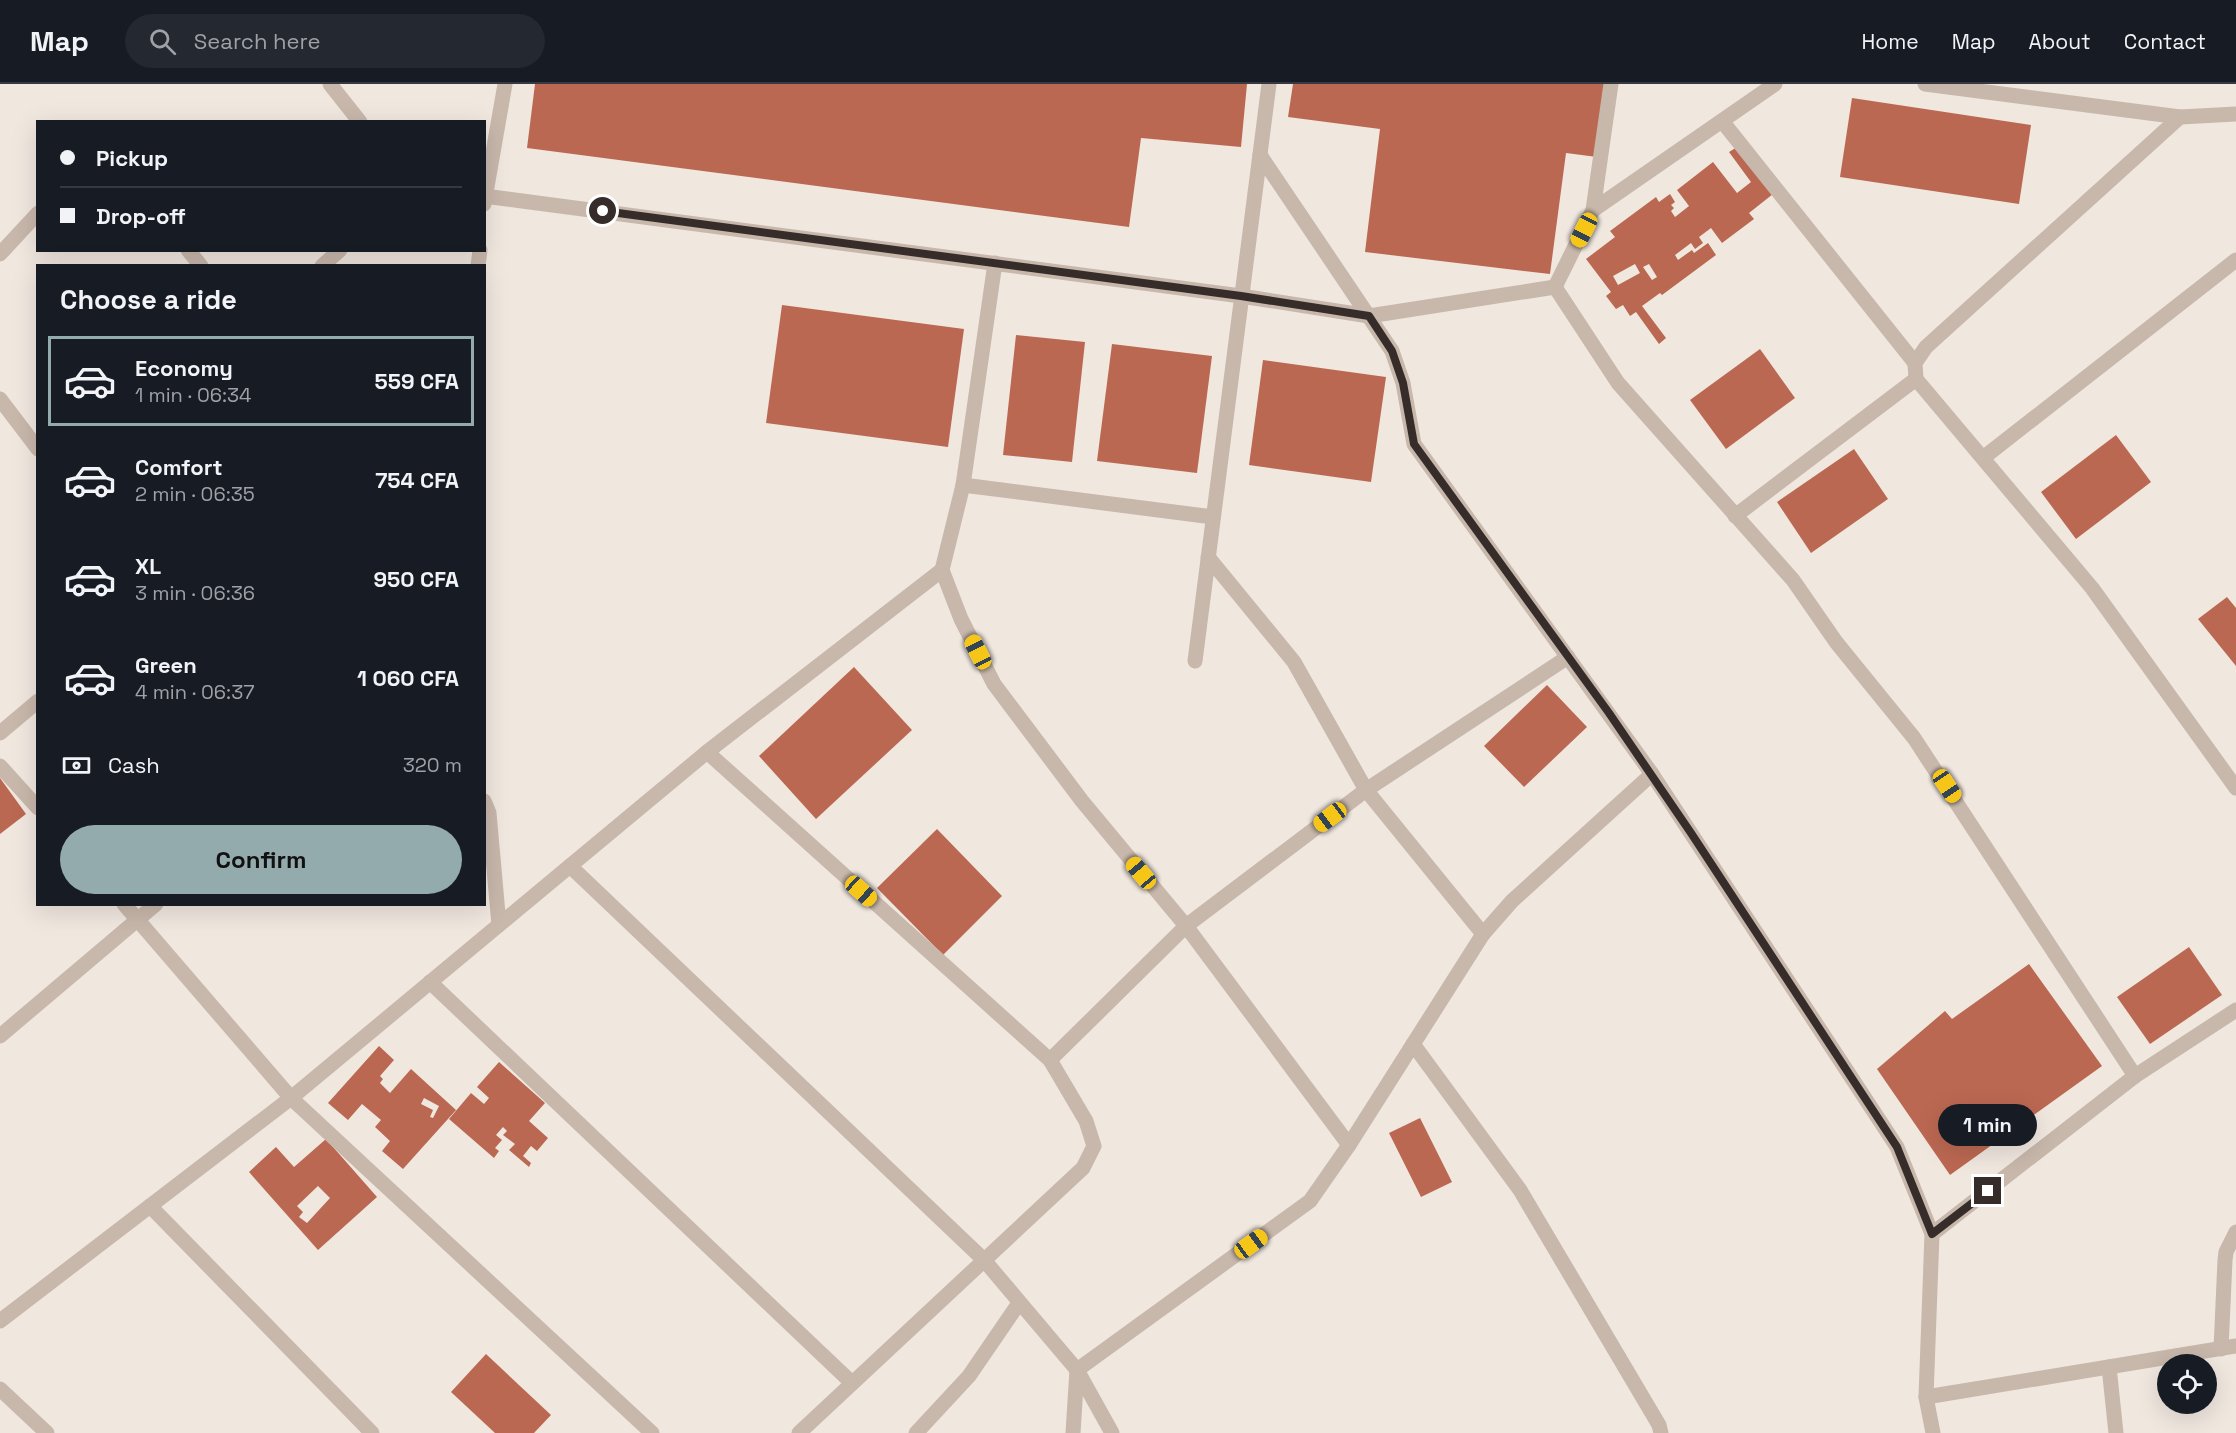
<!DOCTYPE html>
<html lang="en">
<head>
<meta charset="utf-8">
<style>
  :root { --surface:#171b24; --page:#242831; --text:#f1f3f6; --muted:#9ea1a6; --line:#363941; --accent:#94abad }
  body { margin:0; font-family:"Space Grotesk",sans-serif; background:var(--page); color:var(--text); height:100vh; display:flex; flex-direction:column; font-size:22px; white-space:nowrap }
  * { box-sizing:border-box; margin:0 }
  p { font-size:20px; color:var(--muted) }
  .icon { flex:none; width:33px; height:33px; fill:none; stroke:currentColor; stroke-width:2; stroke-linecap:round; stroke-linejoin:round }
  .map { position:relative; flex:1; overflow:hidden }
  .drawer { position:absolute; left:36px; top:180px; width:450px; height:642px; display:flex; flex-direction:column; background:var(--surface); border-radius:0px; box-shadow:0 6px 24px #0002 }
  .drawer>* { flex:none }
  .hud { position:absolute; left:36px; top:36px; width:450px; height:132px; border-radius:0px; box-shadow:0 6px 24px #0002; display:grid; align-content:center; height:132px; padding:0 24px; background:var(--surface) }
  .buttons { position:absolute; left:2157px; top:1270px; display:grid; gap:12px }
  .buttons a { display:grid; place-items:center; width:60px; height:60px; border-radius:50%; background:var(--surface); box-shadow:0 6px 24px #0002; font-size:30px }
  .end { position:absolute; width:27px; height:27px; margin:-14px; border:8px solid #362d2a; background:#fff; box-shadow:0 0 0 3px #fff }
  .from { border-radius:50% }
  .bubble { position:absolute; height:42px; border-radius:21px; background:var(--surface); box-shadow:0 6px 24px #0002; font-size:20px; font-weight:700; line-height:42px; text-align:center }
  .car { position:absolute; width:18px; height:36px; margin:-18px -9px; border-radius:8px; box-shadow:0 0 4px 2px #0007; background:linear-gradient(#f5c518 24%,#345 0 40%,#f5c518 0 76%,#345 0 86%,#f5c518 0) }
  .hud b { display:flex; align-items:center; gap:21px; height:57px; font-size:22px }
  .hud b+b { border-top:2px solid var(--line) }
  .hud i { width:15px; height:15px; background:var(--text) }
  ul { padding:0; list-style:none }
  li { display:flex; align-items:center; gap:18px; height:90px; margin:0 12px 9px; padding:0 12px; border:3px solid transparent; border-radius:0px }
  li div { flex:1 }
  li b { display:block; font-size:22px }
  li em { font-style:normal; font-weight:700 }
  li.active { border-color:var(--accent) }
  li>.icon { width:54px; height:54px; stroke-width:1.5 }
  h2 { padding:0 24px; font-size:27px; line-height:72px }
  .pay { display:flex; align-items:center; gap:15px; height:66px; padding:0 24px; font-size:22px }
  .pay p { margin-inline-start:auto }
  .primary-button { display:flex; gap:12px; margin-top:auto; padding:12px 24px }
  .primary-button a { flex:1; height:69px; border-radius:36px; background:var(--accent); color:#111; font-size:24px; font-weight:700; line-height:69px; text-align:center }
  header { display:flex; align-items:center; gap:36px; box-sizing:border-box; height:84px; padding:0 30px; background:var(--surface); border-bottom:2px solid var(--line) }
  header strong { font-size:28px }
  nav { display:flex; gap:33px; margin-inline-start:auto; font-size:21px }
  .search { width:420px; height:54px; background:var(--page); display:flex; align-items:center; gap:15px; box-sizing:border-box; padding:0 21px; border-radius:33px; color:var(--muted); font-size:22px }
  .map>svg:first-child { display:block }
  .building { fill:#bb6852; fill-rule:evenodd }
  .lines { fill:none; stroke-linecap:round; stroke-linejoin:round }
  .street { stroke:#c8b7ab; stroke-width:15 }
  .route { stroke:#362d2a; stroke-width:8 }
</style>
</head>
<body>
<header>
<strong>Map</strong>
<div class="search"><svg class="icon" aria-label="search" viewBox="0 0 24 24"><circle cx="10" cy="10" r="6"/><path d="M15 15l6 6"/></svg>Search here</div>
<nav><a>Home</a><a>Map</a><a>About</a><a>Contact</a></nav>
</header>
<div class="map">
<svg width="2236" height="1349" viewBox="0 0 2236 1349">
  <rect width="100%" height="100%" fill="#f0e7df"/>
  <g class="building">
    <path d="M535 0H1247L1241 63 1141 54 1129 143 527 64Z"/>
    <path d="M1293 0H1607L1597 73 1566 69 1550 190 1365 168 1380 45 1288 33Z"/>
    <path d="M1852 14 2031 41 2019 120 1840 93Z"/>
    <path d="M1737 63 1773 110 1749 129 1754 135 1722 159 1711 144 1699 153 1703 159 1695 165 1691 159 1675 171 1678 176 1692 166 1694 169 1708 159 1716 171 1662 211 1660 209 1642 222 1666 254 1659 260 1636 228 1630 232 1623 221 1616 225 1606 212 1611 208 1586 175 1615 153 1610 147 1656 113 1659 118 1670 110 1675 118 1671 121 1674 124 1671 127 1675 133 1689 122 1677 106 1713 78 1737 109 1751 98 1729 68ZM1635 180 1640 189 1618 201 1613 192ZM1649 180 1657 193 1652 196 1643 183Z"/>
    <path d="M782 221 964 245 948 363 766 339Z"/>
    <path d="M1016 251 1085 258 1072 378 1003 371Z"/>
    <path d="M1112 260 1212 272 1197 389 1097 377Z"/>
    <path d="M1760 265 1795 314 1726 365 1690 316Z"/>
    <path d="M1263 276 1386 293 1371 398 1249 381Z"/>
    <path d="M2116 351 2151 398 2076 455 2041 408Z"/>
    <path d="M1854 365 1888 415 1811 469 1777 418Z"/>
    <path d="M2227 513 2236 524V582L2198 535Z"/>
    <path d="M854 583 912 646 816 735 759 672Z"/>
    <path d="M1547 601 1587 643 1524 703 1484 662Z"/>
    <path d="M0 694 26 730 0 750Z"/>
    <path d="M937 745 1002 812 943 871 877 804Z"/>
    <path d="M2189 863 2222 911 2150 960 2117 913Z"/>
    <path d="M2029 880 2102 982 1950 1091 1877 985 1945 927 1952 935Z"/>
    <path d="M379 962 394 976 380 992 383 995 380 999 390 1009 411 985 456 1026 403 1085 382 1067 390 1057 375 1043 381 1036 362 1020 348 1036 328 1019ZM424 1014 439 1022 433 1034 430 1033 433 1026 421 1020Z"/>
    <path d="M499 978 545 1019 529 1037 548 1054 537 1067 531 1062 523 1072 531 1079 529 1083 509 1066 515 1060 503 1051 507 1047 503 1043 496 1051 502 1056 495 1064 499 1067 494 1074 449 1035 471 1009 484 1020 489 1014 477 1003Z"/>
    <path d="M1420 1034 1452 1098 1421 1113 1389 1049Z"/>
    <path d="M326 1055 377 1113 318 1166 249 1088 276 1063 294 1083ZM318 1102 330 1114 307 1139 299 1133 303 1128 297 1122Z"/>
    <path d="M486 1270 551 1331 534 1349H495L451 1308Z"/>
  </g>
  <g class="lines">
    <g class="street">
      <path d="M330 0 360 38"/>
      <path d="M1925 0 2180 33 2236 30"/>
      <path d="M2180 33 1926 263 1915 279 1916 295 2092 504 2236 704"/>
      <path d="M1722 37 1915 279"/>
      <path d="M1260 71 1392 267 1403 299 1414 360 1652 690 1897 1063 1932 1150 1926 1313 1933 1349"/>
      <path d="M484 112 1241 212 1369 232 1555 203"/>
      <path d="M484 120 505 0"/>
      <path d="M1593 126 1775 0"/>
      <path d="M188 166 201 182"/>
      <path d="M0 170 38 129"/>
      <path d="M995 179 963 401 942 486 961 535 994 600 1082 717 1186 842 1050 976"/>
      <path d="M322 182 340 166"/>
      <path d="M478 182 480 166"/>
      <path d="M1555 203 1618 299 1793 496 1836 558 1914 654 2135 992"/>
      <path d="M1555 203 1593 126 1611 0"/>
      <path d="M0 315 38 365"/>
      <path d="M1983 374 2236 176"/>
      <path d="M963 401 1213 433"/>
      <path d="M1735 432 1916 295"/>
      <path d="M1208 473 1294 578 1366 706 1186 842 1349 1061"/>
      <path d="M1195 577 1269 0"/>
      <path d="M0 649 38 617"/>
      <path d="M707 668 1050 976 1086 1037 1094 1062 1083 1084 799 1349"/>
      <path d="M0 682 38 724"/>
      <path d="M484 717 489 729 499 841"/>
      <path d="M570 782 984 1176 1077 1286 1112 1349"/>
      <path d="M124 820 291 1014 652 1349"/>
      <path d="M1483 850 1366 706 1568 573"/>
      <path d="M430 898 852 1299"/>
      <path d="M0 952 156 820"/>
      <path d="M1413 960 1520 1106 1659 1341 1661 1349"/>
      <path d="M150 1122 372 1349"/>
      <path d="M1932 1150 2135 992 2236 926"/>
      <path d="M0 1237 291 1014 707 668 942 486"/>
      <path d="M2221 1265 2225 1176 2226 1168 2236 1148"/>
      <path d="M2109 1283 2116 1349"/>
      <path d="M1077 1286 1310 1117 1349 1061 1483 850 1512 817 1652 690"/>
      <path d="M0 1305 47 1349"/>
      <path d="M1926 1313 2236 1262"/>
      <path d="M916 1349 969 1292 1019 1219"/>
      <path d="M1073 1349 1077 1286"/>
    </g>
  </g>
  <g class="lines">
    <path class="route" d="M603 127 1241 212 1369 232 1392 267 1403 299 1414 360 1609 629 1691 749 1897 1063 1932 1150 1988 1107"/>
  </g>
</svg>
<div class="buttons">
<a><svg class="icon" aria-label="locate" viewBox="0 0 24 24"><circle cx="12" cy="12" r="6"/><path d="M12 2v4M12 18v4M2 12h4M18 12h4"/></svg></a>
</div>
<i class="end from" style="left:603px;top:127px"></i>
<i class="end" style="left:1988px;top:1107px"></i>
<div class="bubble" style="left:1938px;top:1020px;width:99px">1 min</div>
<i class="car" style="left:1584px;top:146px;rotate:207deg"></i>
<i class="car" style="left:978px;top:568px;rotate:333deg"></i>
<i class="car" style="left:1947px;top:702px;rotate:146deg"></i>
<i class="car" style="left:1330px;top:733px;rotate:233deg"></i>
<i class="car" style="left:1141px;top:789px;rotate:320deg"></i>
<i class="car" style="left:861px;top:807px;rotate:132deg"></i>
<i class="car" style="left:1251px;top:1160px;rotate:54deg"></i>
<div class="hud">
<b><i class="from"></i>Pickup</b>
<b><i></i>Drop-off</b>
</div>
<section class="drawer">
<h2>Choose a ride</h2>
<ul>
<li class="active"><svg class="icon" aria-label="car" viewBox="0 0 24 24"><path d="M5 17H2v-5l4-1 3-4h7l3 4 3 1v5h-3M9 17h6M6 11h13"/><circle cx="7" cy="17" r="2"/><circle cx="17" cy="17" r="2"/></svg><div><b>Economy</b><p>1 min · 06:34</p></div><em>559 CFA</em></li>
<li><svg class="icon" aria-label="car" viewBox="0 0 24 24"><path d="M5 17H2v-5l4-1 3-4h7l3 4 3 1v5h-3M9 17h6M6 11h13"/><circle cx="7" cy="17" r="2"/><circle cx="17" cy="17" r="2"/></svg><div><b>Comfort</b><p>2 min · 06:35</p></div><em>754 CFA</em></li>
<li><svg class="icon" aria-label="car" viewBox="0 0 24 24"><path d="M5 17H2v-5l4-1 3-4h7l3 4 3 1v5h-3M9 17h6M6 11h13"/><circle cx="7" cy="17" r="2"/><circle cx="17" cy="17" r="2"/></svg><div><b>XL</b><p>3 min · 06:36</p></div><em>950 CFA</em></li>
<li><svg class="icon" aria-label="car" viewBox="0 0 24 24"><path d="M5 17H2v-5l4-1 3-4h7l3 4 3 1v5h-3M9 17h6M6 11h13"/><circle cx="7" cy="17" r="2"/><circle cx="17" cy="17" r="2"/></svg><div><b>Green</b><p>4 min · 06:37</p></div><em>1 060 CFA</em></li>
</ul>
<div class="pay"><svg class="icon" aria-label="cash" viewBox="0 0 24 24"><path d="M3 7h18v10H3z"/><circle cx="12" cy="12" r="2"/></svg>Cash<p>320 m</p></div>
<div class="primary-button"><a>Confirm</a></div>
</section>
</div>
</body>
</html>
